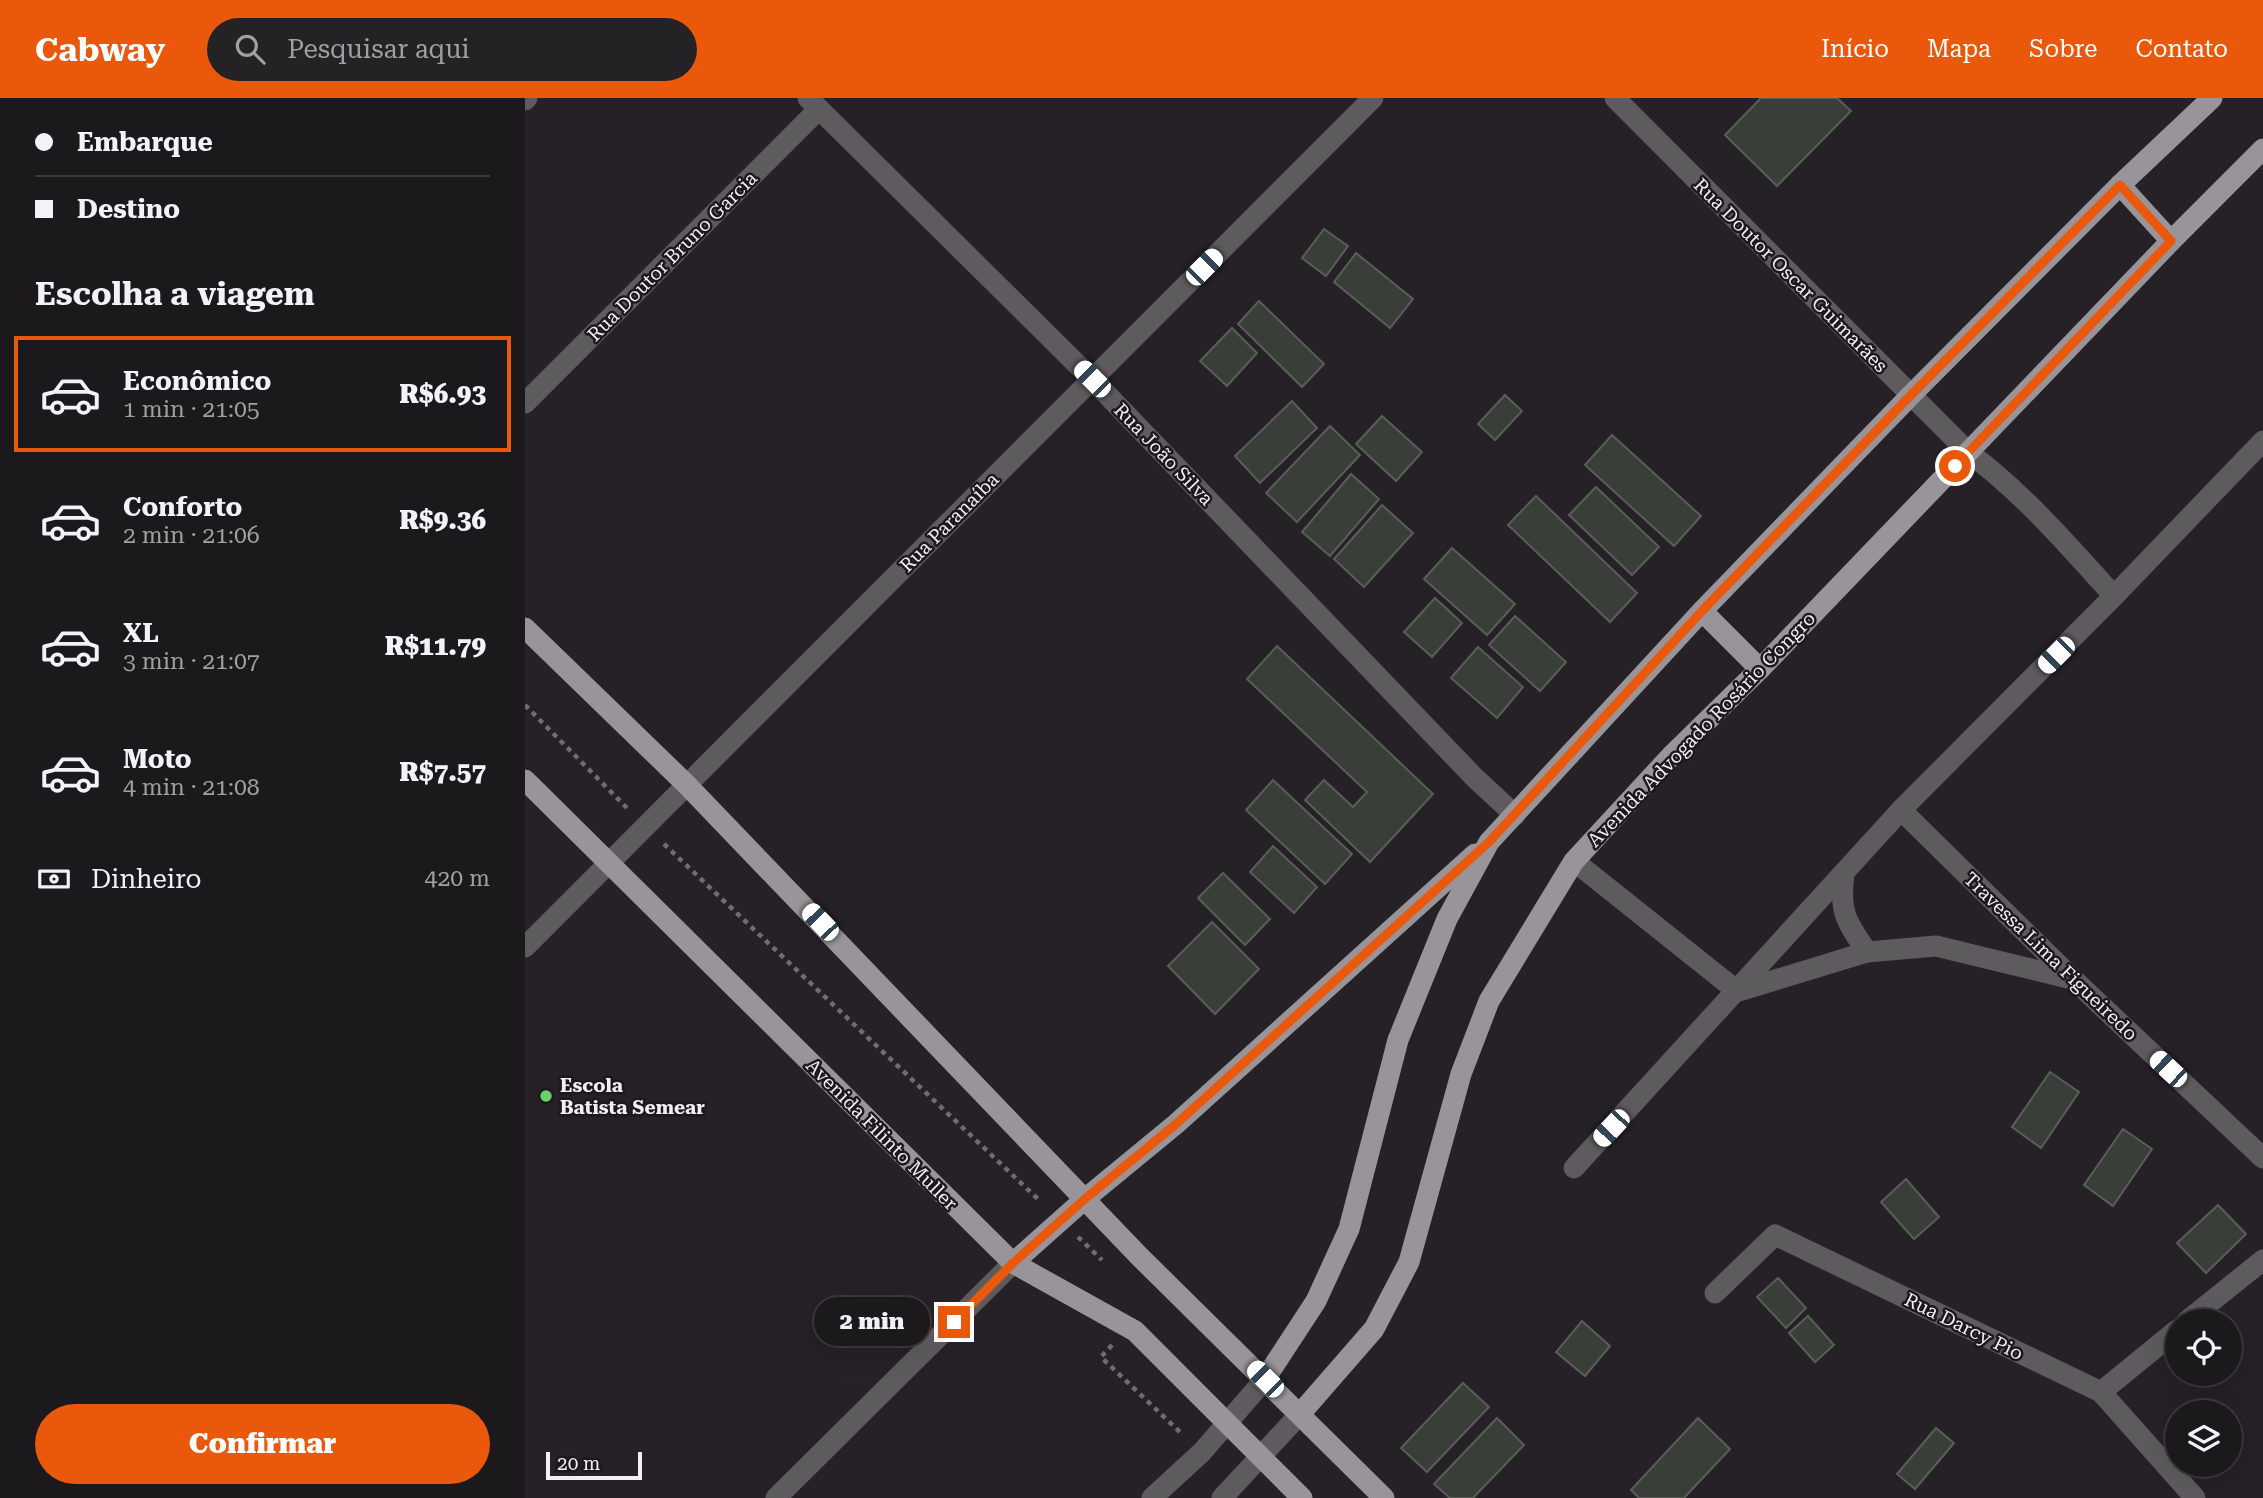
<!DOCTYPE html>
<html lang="pt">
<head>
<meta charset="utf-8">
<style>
  :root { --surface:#1c191c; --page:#252225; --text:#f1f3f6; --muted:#a0a0a3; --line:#3a383b; --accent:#ea580c }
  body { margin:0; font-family:"Roboto Serif",serif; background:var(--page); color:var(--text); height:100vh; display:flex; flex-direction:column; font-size:26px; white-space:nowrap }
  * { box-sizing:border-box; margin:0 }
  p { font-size:23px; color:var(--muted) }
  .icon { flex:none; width:38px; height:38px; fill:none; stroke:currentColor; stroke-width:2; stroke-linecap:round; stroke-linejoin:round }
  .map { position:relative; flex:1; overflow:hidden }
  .panel { display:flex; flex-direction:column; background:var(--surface); width:525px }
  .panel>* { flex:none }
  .top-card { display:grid; align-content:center; height:154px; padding:0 35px; background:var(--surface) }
  .fabs { position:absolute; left:1640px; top:1211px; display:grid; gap:14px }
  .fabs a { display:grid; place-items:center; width:77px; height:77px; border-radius:50%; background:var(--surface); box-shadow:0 7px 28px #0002,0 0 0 2px var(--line); font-size:35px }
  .scale { position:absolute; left:21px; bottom:18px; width:96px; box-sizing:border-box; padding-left:7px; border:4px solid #f2eff3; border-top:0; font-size:19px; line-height:24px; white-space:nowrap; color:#f2eff3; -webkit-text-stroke:5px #1c181d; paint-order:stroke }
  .end { position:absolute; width:32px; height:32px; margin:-16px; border:9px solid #ea580c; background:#fff; box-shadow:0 0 0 4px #fff }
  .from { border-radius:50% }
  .bubble { position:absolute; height:49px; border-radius:24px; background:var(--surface); box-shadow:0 7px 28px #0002,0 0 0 2px var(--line); font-size:23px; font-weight:800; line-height:49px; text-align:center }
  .car { position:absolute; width:21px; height:42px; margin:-21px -10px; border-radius:9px; box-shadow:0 0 5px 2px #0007; background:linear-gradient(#fff 24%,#345 0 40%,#fff 0 76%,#345 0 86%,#fff 0) }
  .top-card b { display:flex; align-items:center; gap:24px; height:66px; font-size:26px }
  .top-card b+b { border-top:2px solid var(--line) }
  .top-card i { width:18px; height:18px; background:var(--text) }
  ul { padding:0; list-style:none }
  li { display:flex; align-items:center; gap:21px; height:116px; margin:0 14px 10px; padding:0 21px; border:4px solid transparent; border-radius:0px }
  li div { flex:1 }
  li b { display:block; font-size:26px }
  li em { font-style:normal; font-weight:800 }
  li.active { border-color:var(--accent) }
  li>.icon { width:63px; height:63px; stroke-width:1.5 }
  h2 { padding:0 35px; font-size:32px; line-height:84px }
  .pay { display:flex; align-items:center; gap:18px; height:77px; padding:0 35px; font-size:26px }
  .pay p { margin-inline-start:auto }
  .cta { display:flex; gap:14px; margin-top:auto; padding:14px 35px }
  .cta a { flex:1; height:80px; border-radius:42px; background:var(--accent); color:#fff; font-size:28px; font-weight:800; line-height:80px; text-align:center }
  header { display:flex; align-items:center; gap:42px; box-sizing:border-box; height:98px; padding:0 35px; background:var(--accent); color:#fff }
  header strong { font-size:33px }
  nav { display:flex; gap:38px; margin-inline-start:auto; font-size:24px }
  .search { width:490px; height:63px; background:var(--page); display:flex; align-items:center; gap:18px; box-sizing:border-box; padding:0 24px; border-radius:38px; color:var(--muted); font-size:26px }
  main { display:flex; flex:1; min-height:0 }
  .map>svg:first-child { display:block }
  .building { fill:#393e39; stroke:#595e59; stroke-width:2 }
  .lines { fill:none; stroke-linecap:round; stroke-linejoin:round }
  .path { stroke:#706c71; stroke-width:4.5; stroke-dasharray:5 5; stroke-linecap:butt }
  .minor { stroke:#5e5b5e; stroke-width:21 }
  .major { stroke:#989499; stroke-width:21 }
  .route { stroke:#ea580c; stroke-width:9 }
  .poi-dot { fill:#67d466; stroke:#1c181d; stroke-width:2.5 }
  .labels { text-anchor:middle; stroke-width:5; stroke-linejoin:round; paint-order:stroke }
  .street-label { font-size:19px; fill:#f2eff3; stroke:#1c181d }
  .poi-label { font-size:19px; font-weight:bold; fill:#f2eff3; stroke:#1c181d; text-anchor:start }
</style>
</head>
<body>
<header>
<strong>Cabway</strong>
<div class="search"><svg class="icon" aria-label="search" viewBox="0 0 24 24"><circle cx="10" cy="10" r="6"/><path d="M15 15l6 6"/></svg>Pesquisar aqui</div>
<nav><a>Início</a><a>Mapa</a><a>Sobre</a><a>Contato</a></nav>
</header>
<main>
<section class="panel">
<div class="top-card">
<b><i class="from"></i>Embarque</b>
<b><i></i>Destino</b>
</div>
<h2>Escolha a viagem</h2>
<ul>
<li class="active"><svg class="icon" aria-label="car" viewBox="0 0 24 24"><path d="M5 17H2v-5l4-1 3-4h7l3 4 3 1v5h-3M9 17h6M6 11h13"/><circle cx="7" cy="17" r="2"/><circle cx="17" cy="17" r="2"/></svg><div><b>Econômico</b><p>1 min · 21:05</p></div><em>R$6.93</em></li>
<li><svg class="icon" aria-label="car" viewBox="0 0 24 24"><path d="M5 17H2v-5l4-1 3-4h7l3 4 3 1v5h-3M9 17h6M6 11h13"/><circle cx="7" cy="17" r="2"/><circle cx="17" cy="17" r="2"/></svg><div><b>Conforto</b><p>2 min · 21:06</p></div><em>R$9.36</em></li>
<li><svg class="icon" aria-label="car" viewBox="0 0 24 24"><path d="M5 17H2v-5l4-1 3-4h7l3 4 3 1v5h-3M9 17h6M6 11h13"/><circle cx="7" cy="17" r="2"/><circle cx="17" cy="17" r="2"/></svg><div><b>XL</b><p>3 min · 21:07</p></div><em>R$11.79</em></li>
<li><svg class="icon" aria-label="car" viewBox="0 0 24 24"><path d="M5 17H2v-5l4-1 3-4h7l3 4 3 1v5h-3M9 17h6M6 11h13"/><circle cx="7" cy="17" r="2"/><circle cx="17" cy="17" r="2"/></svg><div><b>Moto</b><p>4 min · 21:08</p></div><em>R$7.57</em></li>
</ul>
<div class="pay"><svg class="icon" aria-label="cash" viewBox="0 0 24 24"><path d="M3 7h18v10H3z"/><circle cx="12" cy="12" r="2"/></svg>Dinheiro<p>420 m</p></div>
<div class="cta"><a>Confirmar</a></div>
</section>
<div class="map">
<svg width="1738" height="1400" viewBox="0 0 1738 1400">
  <rect width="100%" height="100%" fill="#252126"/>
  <g class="building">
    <path d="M1236 0H1312L1326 13 1252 88 1200 37Z"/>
    <path d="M799 131 823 148 801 178 777 160Z"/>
    <path d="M831 155 888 201 865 230 809 184Z"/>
    <path d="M734 203 799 266 777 289 713 226Z"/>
    <path d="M707 230 732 255 702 288 675 263Z"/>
    <path d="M980 297 997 313 970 342 953 326Z"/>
    <path d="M767 303 792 330 735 385 710 358Z"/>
    <path d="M857 318 897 354 871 383 831 346Z"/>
    <path d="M805 328 835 357 772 424 741 395Z"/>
    <path d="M1087 337 1176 418 1149 448 1060 367Z"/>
    <path d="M826 376 854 401 805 458 777 434Z"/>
    <path d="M1071 389 1134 449 1107 477 1044 417Z"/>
    <path d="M1011 398 1112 495 1085 524 983 427Z"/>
    <path d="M857 407 888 435 839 489 809 461Z"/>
    <path d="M927 450 990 506 962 537 899 481Z"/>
    <path d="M910 500 937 525 907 559 879 534Z"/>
    <path d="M990 518 1041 564 1015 593 964 547Z"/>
    <path d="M752 548 908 696 845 764 780 702 799 682 828 709 842 694 722 581Z"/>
    <path d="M953 549 998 589 972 620 926 580Z"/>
    <path d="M748 682 827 756 800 786 721 712Z"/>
    <path d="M748 748 792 789 769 815 725 774Z"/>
    <path d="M698 775 745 821 720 847 673 800Z"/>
    <path d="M687 824 734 871 690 916 643 868Z"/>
    <path d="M1525 974 1554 994 1516 1050 1487 1029Z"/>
    <path d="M1598 1031 1627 1051 1588 1108 1559 1087Z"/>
    <path d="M1381 1081 1414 1119 1389 1141 1356 1104Z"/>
    <path d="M1693 1107 1721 1136 1681 1175 1652 1145Z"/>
    <path d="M1253 1180 1281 1210 1261 1230 1232 1199Z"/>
    <path d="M1283 1218 1309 1247 1290 1264 1264 1235Z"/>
    <path d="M1057 1223 1085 1248 1060 1278 1031 1254Z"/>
    <path d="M938 1285 964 1309 902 1374 876 1350Z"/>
    <path d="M972 1320 999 1347 948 1400H925L909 1386Z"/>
    <path d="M1173 1320 1205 1351 1159 1400H1114L1106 1392Z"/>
    <path d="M1411 1330 1429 1345 1390 1391 1372 1376Z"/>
  </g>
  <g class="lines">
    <g class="path">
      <path d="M0 607 103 711"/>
      <path d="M139 746 516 1104"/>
      <path d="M553 1139 577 1162"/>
      <path d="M587 1247 576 1259 657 1336"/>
    </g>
    <g class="minor">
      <path d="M283 0 567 281 950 680 990 717"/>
      <path d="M1090 0 1443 354C1498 395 1543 447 1589 498"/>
      <path d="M0 2 2 0"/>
      <path d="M0 305 294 11"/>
      <path d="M1376 712 1548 881 1738 1060"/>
      <path d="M1049 763 1212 893"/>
      <path d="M1319 776C1314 814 1321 823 1342 854"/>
      <path d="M0 849 848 0"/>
      <path d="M1214 893 1342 854 1411 848 1547 881"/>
      <path d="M1049 1070 1376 712 1589 498 1738 343"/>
      <path d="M1190 1195 1250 1137 1576 1294 1670 1400"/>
      <path d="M1662 1223 1738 1162"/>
      <path d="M1576 1294 1652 1232"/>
      <path d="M251 1400 488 1165"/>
      <path d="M627 1400 677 1354 740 1281"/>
      <path d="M697 1400 775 1316"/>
    </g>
    <g class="major">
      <path d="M1595 87 1646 143"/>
      <path d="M1177 513 1235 571"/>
      <path d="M0 530 162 687 615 1159 859 1400"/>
      <path d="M0 682 488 1165 610 1233 777 1400"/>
      <path d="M488 1165 561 1100 651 1026 950 756"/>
      <path d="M740 1281 791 1203 824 1131 873 942 922 821 964 744 1177 513 1386 297 1595 87 1687 0"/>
      <path d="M775 1316 849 1231 884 1164 936 976 964 903 1049 763 1146 658 1235 571 1646 143 1738 51"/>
    </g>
  </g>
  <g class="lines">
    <path class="route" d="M429 1224 488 1165 561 1100 651 1026 964 744 1177 513 1386 297 1595 87 1646 143 1430 368"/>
  </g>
  <circle class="poi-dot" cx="21" cy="998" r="7"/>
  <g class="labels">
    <g class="street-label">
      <text transform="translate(147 158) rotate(-45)" y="7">Rua Doutor Bruno Garcia</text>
      <text transform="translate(1266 177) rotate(45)" y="7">Rua Doutor Oscar Guimarães</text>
      <text transform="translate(639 356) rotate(46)" y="7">Rua João Silva</text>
      <text transform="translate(424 424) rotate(-45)" y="7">Rua Paranaíba</text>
      <text transform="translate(1176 631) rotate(-46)" y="7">Avenida Advogado Rosário Congro</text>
      <text transform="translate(1526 858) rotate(44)" y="7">Travessa Lima Figueiredo</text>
      <text transform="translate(357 1036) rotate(45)" y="7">Avenida Filinto Muller</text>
      <text transform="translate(1439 1228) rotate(26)" y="7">Rua Darcy Pio</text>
    </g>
    <g class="poi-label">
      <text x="35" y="994">Escola<tspan x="35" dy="22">Batista Semear</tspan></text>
    </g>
  </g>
</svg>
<div class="fabs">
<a><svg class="icon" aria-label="locate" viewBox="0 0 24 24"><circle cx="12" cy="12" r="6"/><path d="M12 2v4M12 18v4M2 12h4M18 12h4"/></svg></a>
<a><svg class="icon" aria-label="layers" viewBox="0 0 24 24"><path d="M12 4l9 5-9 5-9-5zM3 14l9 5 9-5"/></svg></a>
</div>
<div class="scale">20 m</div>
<i class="end from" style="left:1430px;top:368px"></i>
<i class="end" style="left:429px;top:1224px"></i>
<div class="bubble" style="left:289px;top:1199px;width:116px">2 min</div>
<i class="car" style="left:679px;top:169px;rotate:45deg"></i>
<i class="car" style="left:567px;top:281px;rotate:315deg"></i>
<i class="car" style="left:1531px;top:557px;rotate:225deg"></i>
<i class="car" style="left:295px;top:824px;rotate:316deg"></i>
<i class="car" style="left:1643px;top:971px;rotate:313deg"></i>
<i class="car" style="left:1086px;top:1030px;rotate:223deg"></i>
<i class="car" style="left:740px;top:1281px;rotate:315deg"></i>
</div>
</main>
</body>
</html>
